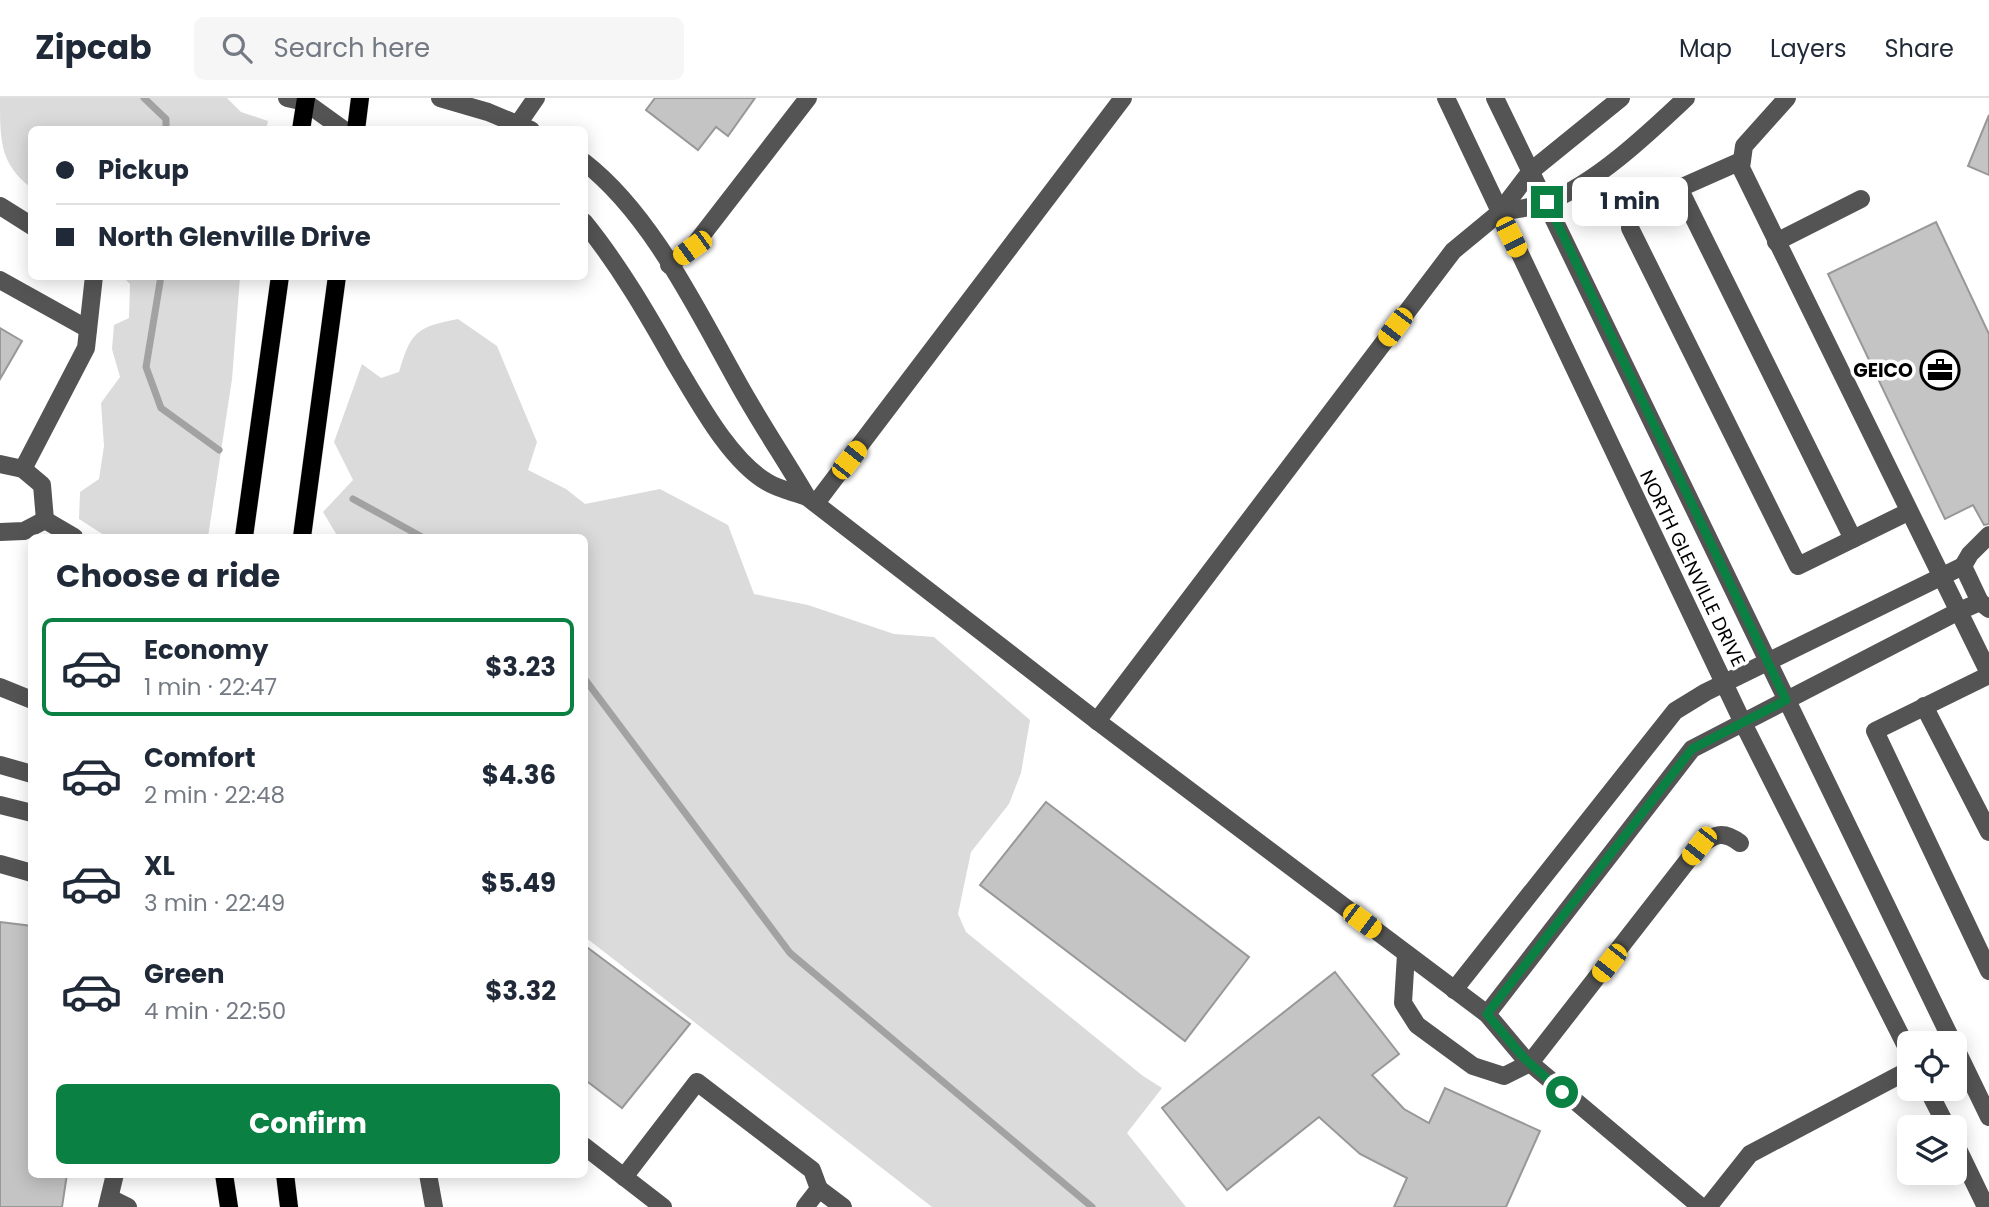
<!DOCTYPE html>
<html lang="en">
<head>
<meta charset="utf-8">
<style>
  :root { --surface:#fff; --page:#f6f6f7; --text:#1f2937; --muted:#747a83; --line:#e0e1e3; --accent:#0b8043 }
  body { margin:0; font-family:Poppins,sans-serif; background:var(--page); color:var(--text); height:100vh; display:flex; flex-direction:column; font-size:26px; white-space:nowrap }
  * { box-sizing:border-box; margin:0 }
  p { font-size:23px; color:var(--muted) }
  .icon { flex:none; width:38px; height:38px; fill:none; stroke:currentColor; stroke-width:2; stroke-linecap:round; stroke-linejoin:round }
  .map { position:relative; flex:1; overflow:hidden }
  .sheet { position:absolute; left:28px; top:436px; width:560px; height:644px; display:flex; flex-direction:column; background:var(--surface); border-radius:10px; box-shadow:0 4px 18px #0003 }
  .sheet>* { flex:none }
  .top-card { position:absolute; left:28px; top:28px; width:560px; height:154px; border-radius:10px; box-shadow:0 4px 18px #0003; display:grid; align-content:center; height:154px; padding:0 28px; background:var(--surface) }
  .controls { position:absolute; left:1897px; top:933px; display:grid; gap:14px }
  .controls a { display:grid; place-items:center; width:70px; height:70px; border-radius:10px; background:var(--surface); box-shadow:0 4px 18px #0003; font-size:35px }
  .end { position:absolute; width:32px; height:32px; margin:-16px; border:9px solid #0b8043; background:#fff; box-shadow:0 0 0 4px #fff }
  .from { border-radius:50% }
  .bubble { position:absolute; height:49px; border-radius:10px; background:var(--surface); box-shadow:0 4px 18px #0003; font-size:23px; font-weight:700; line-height:49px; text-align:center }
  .car { position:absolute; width:21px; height:42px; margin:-21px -10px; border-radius:9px; box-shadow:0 0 5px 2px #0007; background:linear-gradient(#f5c518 24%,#345 0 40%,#f5c518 0 76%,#345 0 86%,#f5c518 0) }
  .top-card b { display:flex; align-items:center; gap:24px; height:66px; font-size:26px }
  .top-card b+b { border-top:2px solid var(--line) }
  .top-card i { width:18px; height:18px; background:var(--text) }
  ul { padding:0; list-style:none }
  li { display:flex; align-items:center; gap:21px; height:98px; margin:0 14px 10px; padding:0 14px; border:4px solid transparent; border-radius:10px }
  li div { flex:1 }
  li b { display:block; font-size:26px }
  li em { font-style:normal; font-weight:700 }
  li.active { border-color:var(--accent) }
  li>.icon { width:63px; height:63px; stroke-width:1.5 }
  h2 { padding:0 28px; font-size:32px; line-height:84px }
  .action { display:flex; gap:14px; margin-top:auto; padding:14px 28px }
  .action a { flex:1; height:80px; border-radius:10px; background:var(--accent); color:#fff; font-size:28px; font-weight:700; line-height:80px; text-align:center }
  header { display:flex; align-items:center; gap:42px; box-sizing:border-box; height:98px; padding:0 35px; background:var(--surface); border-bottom:2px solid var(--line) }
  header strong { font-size:33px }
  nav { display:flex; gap:38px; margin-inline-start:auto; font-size:24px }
  .search { width:490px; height:63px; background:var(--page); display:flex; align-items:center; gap:18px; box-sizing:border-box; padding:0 24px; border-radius:10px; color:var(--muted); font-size:26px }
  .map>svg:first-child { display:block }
  .green { fill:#dbdbdb }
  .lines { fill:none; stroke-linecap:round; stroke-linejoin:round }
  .stream { stroke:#a2a2a2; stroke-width:7 }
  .building { fill:#c4c4c4; stroke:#989898; stroke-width:2 }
  .major-casing { stroke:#dbdbdb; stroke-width:19 }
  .minor { stroke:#545454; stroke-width:18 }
  .major { stroke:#000; stroke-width:18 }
  .route { stroke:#0b8043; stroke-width:9 }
  .labels { text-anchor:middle; stroke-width:7; stroke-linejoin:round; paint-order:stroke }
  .poi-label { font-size:19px; font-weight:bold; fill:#000; stroke:#fff; text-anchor:end }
  .street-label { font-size:19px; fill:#000; stroke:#fff }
</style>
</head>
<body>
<header>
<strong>Zipcab</strong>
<div class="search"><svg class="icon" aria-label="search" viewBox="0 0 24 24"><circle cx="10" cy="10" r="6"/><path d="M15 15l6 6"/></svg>Search here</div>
<nav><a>Map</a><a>Layers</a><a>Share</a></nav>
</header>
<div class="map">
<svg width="1989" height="1109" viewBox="0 0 1989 1109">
  <rect width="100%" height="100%" fill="#fff"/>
  <g class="green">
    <path d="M0 0H227L241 14 268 23 266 32H32L31 90C0 65 0 44 0 0Z"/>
    <path d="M123 179H240L232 281 208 439H107L79 421 80 394 99 381 104 348 101 305 120 279 112 251 114 227 129 220 130 186Z"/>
    <path d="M458 221 497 248 537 344 528 372 566 391 585 406 660 391 728 427 754 496 808 507 894 536 934 539 1030 622 1021 675 1009 706 971 754 958 816 966 834 1143 978 1162 990 1127 1035 1186 1109H932L585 839 584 439H338L323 414 353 382 334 344 362 266 381 280 399 274C411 234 416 229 458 221Z"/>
  </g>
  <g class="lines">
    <g class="stream">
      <path d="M144 0 166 21V32"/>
      <path d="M161 178 146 269 161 310 219 352"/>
      <path d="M353 401 422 439"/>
      <path d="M584 580 790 855 1092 1109"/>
    </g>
  </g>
  <g class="building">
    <path d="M655 0H755L728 38 716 29 698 52 646 12Z"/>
    <path d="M1989 17V77L1968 68Z"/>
    <path d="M1936 124 1989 236V426L1984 427 1973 407 1945 421 1828 176Z"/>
    <path d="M0 230 22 243 0 281Z"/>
    <path d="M1046 704 1249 859 1185 943 980 787Z"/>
    <path d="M0 824 32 828V1076H67L62 1109H0Z"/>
    <path d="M584 847 690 926 622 1010 584 981Z"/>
    <path d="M1335 874 1399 956 1372 977 1404 1011 1429 1025 1445 990 1540 1033 1506 1109H1394L1407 1080 1360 1056 1319 1019 1227 1092 1162 1010Z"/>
  </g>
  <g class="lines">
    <g class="major-casing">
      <g id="major">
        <path d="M301 32 306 0"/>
        <path d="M356 32 360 0"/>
        <path d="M244 439 280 178"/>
        <path d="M302 439 337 178"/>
        <path d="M224 1076 229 1109"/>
        <path d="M285 1076 289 1109"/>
      </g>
    </g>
    <g class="minor">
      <path d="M287 0 305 4 344 32"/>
      <path d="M440 0 488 14 531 32"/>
      <path d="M1446 0 1743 625 1909 954"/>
      <path d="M1495 0 1953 945"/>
      <path d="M1787 0 1744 48 1741 70 1989 575"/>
      <path d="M518 26 536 0"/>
      <path d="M1741 63 1646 105 1631 118 1630 130 1798 468 1908 414"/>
      <path d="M584 64C651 116 696 210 737 283 759 323 784 360 807 399"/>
      <path d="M1679 90 1853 441"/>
      <path d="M0 108 32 128"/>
      <path d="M1499 115C1514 111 1532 110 1547 104 1594 87 1649 35 1686 0"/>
      <path d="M584 124C619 167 648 217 675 265 697 301 729 362 767 384 778 391 794 394 807 399L1097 623 1487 916 1524 960 1701 1109"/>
      <path d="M1776 144 1861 101"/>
      <path d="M669 167 692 150 808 0"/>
      <path d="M0 182 88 231"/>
      <path d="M0 366 23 371 42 387 45 422"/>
      <path d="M23 371 86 250 94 178"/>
      <path d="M816 405 1123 0"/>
      <path d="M45 422 74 439"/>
      <path d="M0 434 24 433 45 422"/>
      <path d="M1963 468 1980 504"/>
      <path d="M1989 577 1875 633 1989 873"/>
      <path d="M0 589 32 602"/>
      <path d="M1924 608 1989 734"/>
      <path d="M1097 623 1453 153 1499 115 1531 73 1621 0"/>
      <path d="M0 667 32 676"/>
      <path d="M0 707 32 715"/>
      <path d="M0 766 32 775"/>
      <path d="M1406 856 1403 905 1417 927 1473 968 1504 978 1530 965 1699 748C1715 736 1723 732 1740 745"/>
      <path d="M1454 892 1675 613 1706 594 1963 468 1970 456 1989 437"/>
      <path d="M1487 916 1692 651 1957 514 1980 504 1989 511"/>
      <path d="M1955 949 1989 1019"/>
      <path d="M1927 990 1947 1029"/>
      <path d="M1955 1045 1986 1109"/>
      <path d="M584 1048 663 1109"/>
      <path d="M428 1076 434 1109"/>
      <path d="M624 1079 697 984 812 1072 819 1091 805 1109"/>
      <path d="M819 1091 843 1109"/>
      <path d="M110 1100 128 1109"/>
      <path d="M107 1109 115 1076"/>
      <path d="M1708 1109 1750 1056 1909 972"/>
    </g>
    <use href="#major" class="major"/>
  </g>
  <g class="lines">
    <path class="route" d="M1547 104 1786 602 1692 651 1487 916 1524 960 1562 994"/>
  </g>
  <defs>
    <g id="office-ring" transform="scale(2.0125)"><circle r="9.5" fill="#fff" stroke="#000" stroke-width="1.5"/><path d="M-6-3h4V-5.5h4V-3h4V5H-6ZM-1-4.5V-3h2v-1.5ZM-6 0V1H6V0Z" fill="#000"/></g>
  </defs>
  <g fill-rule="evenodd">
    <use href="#office-ring" x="1940" y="272"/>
  </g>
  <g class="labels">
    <g class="poi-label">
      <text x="1913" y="279">GEICO</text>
    </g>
    <g class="street-label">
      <text transform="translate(1693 470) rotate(64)" y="7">NORTH GLENVILLE DRIVE</text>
    </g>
  </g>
</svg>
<div class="controls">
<a><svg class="icon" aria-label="locate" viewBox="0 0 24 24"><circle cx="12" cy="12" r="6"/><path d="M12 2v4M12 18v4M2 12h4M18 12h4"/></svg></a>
<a><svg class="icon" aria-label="layers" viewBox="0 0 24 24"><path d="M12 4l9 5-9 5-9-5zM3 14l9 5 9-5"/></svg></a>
</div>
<i class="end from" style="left:1562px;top:994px"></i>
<i class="end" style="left:1547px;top:104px"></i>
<div class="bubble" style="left:1572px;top:79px;width:116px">1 min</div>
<i class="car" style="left:1511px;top:139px;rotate:154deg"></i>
<i class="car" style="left:692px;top:150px;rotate:234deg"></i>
<i class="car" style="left:1395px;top:229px;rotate:217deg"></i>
<i class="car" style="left:849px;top:362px;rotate:38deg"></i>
<i class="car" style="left:1699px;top:748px;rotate:218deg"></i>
<i class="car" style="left:1362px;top:823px;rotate:127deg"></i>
<i class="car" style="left:1609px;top:865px;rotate:218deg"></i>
<div class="top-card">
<b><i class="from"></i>Pickup</b>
<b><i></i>North Glenville Drive</b>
</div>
<section class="sheet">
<h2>Choose a ride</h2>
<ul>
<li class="active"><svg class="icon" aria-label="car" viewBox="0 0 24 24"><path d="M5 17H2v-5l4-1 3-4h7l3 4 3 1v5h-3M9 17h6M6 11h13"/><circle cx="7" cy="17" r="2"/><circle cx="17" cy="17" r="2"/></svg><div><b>Economy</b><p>1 min · 22:47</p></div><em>$3.23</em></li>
<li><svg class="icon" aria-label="car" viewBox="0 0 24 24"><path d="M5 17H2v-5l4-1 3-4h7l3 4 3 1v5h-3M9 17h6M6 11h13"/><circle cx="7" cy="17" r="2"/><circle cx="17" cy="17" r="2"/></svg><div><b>Comfort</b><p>2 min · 22:48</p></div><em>$4.36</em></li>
<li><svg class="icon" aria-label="car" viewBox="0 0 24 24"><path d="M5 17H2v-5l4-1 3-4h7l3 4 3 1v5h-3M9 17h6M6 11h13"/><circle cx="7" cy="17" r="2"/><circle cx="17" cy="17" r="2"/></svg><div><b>XL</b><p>3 min · 22:49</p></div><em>$5.49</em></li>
<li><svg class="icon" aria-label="car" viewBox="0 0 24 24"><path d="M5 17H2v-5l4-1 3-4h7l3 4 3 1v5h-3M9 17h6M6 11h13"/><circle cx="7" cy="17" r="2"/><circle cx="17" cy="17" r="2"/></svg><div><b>Green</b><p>4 min · 22:50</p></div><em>$3.32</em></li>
</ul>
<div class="action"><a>Confirm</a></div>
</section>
</div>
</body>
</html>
